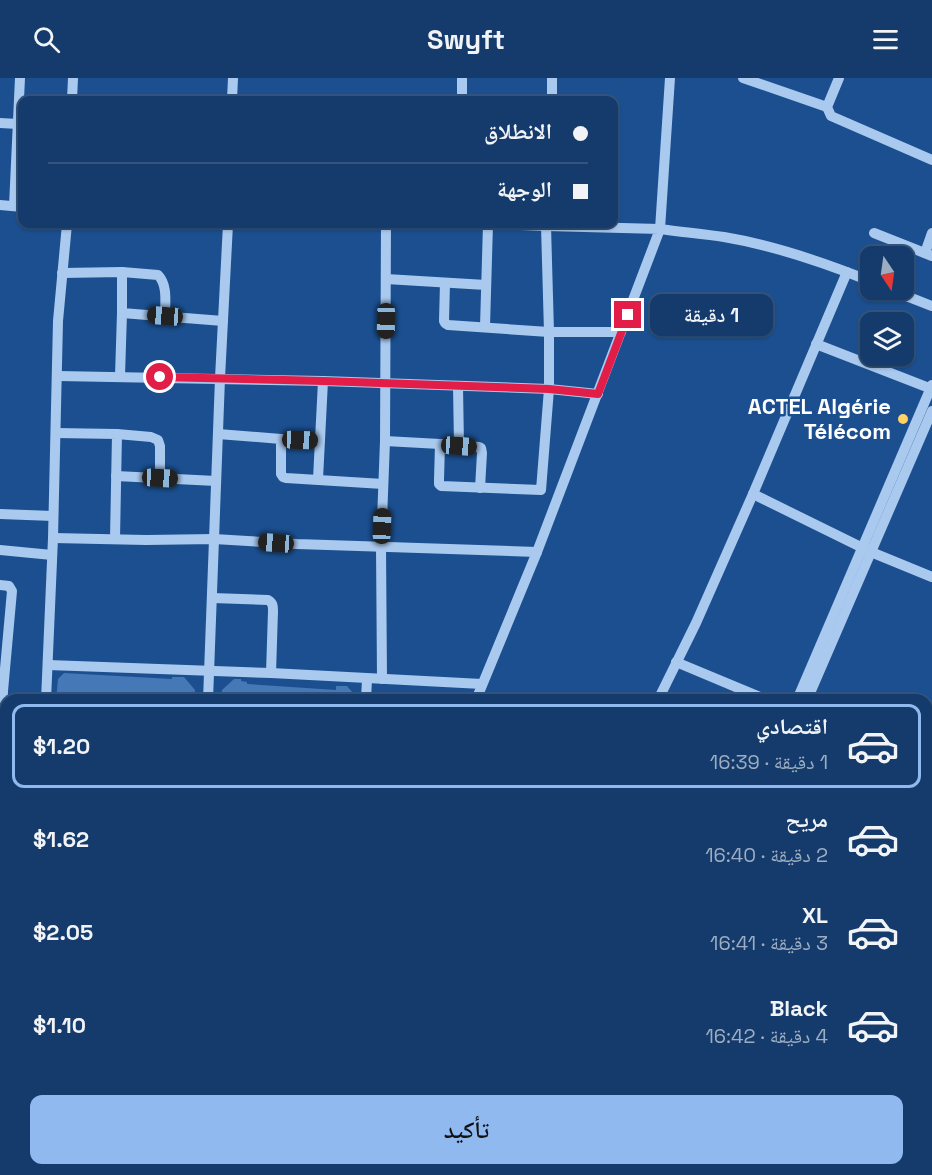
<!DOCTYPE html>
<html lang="ar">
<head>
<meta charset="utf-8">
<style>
  :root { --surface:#143b6b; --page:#1d4271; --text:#f1f3f6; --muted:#9dadc1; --line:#33557e; --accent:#90b9f0 }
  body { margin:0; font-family:"Space Grotesk","Noto Naskh Arabic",sans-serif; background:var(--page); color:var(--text); direction:rtl; height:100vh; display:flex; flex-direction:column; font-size:22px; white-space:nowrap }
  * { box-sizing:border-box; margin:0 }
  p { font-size:20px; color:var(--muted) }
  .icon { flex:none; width:33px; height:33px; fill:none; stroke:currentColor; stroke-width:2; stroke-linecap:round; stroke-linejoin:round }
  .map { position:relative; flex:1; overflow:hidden; direction:ltr }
  .sheet { position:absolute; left:0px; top:616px; width:933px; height:482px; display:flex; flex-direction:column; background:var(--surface); border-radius:18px 18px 0 0; box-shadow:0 2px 4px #0004,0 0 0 2px var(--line); direction:rtl }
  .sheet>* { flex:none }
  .hud { position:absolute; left:18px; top:18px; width:600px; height:132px; border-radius:12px; box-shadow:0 2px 4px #0004,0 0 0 2px var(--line); direction:rtl; display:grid; align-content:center; height:132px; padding:0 30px; background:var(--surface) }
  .needle { width:39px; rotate:167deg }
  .fabs { position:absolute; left:860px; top:168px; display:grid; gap:12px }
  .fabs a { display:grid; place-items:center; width:54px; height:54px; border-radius:12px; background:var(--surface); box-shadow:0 2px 4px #0004,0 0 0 2px var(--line); font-size:30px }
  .end { position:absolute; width:27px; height:27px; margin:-14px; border:8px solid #e11d48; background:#fff; box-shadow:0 0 0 3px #fff }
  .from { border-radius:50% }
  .bubble { position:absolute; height:42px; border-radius:12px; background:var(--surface); box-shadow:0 2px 4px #0004,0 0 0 2px var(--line); font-size:20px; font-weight:600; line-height:42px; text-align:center; direction:rtl }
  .car { position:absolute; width:18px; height:36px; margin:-18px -9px; border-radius:8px; box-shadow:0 0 4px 2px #0007; background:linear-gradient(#222 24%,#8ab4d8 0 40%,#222 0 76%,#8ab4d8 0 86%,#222 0) }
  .hud b { display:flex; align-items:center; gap:21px; height:57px; font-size:22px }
  .hud b+b { border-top:2px solid var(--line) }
  .hud i { width:15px; height:15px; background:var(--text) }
  ul { padding:10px 0 0; list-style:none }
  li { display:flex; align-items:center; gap:18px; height:84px; margin:0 12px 9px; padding:0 18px; border:3px solid transparent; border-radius:12px }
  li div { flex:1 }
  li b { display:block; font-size:22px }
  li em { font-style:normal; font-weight:600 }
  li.selected { border-color:var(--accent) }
  li>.icon { width:54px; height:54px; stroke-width:1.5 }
  .button { display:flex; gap:12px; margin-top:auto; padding:12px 30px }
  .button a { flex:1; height:69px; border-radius:12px; background:var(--accent); color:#111; font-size:24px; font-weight:600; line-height:69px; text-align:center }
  header { display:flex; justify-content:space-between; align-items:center; height:78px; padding:0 30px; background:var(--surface); font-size:27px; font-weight:600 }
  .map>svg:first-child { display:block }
  .building { fill:#4478b7 }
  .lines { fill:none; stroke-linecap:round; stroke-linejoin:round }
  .minor { stroke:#a9c9ee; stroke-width:10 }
  .route { stroke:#e11d48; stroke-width:8 }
  .poi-dot { fill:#ffd166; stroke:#1b4f8f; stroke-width:2 }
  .labels { text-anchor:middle; stroke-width:5; stroke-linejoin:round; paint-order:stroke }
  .poi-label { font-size:22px; font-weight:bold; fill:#fff; stroke:#1b4f8f; text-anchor:end }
</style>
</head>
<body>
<header><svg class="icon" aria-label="menu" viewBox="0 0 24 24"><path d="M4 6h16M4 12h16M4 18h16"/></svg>Swyft<svg class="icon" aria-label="search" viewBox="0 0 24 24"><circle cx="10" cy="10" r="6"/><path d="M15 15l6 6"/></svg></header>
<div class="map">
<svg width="932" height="1097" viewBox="0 0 932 1097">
  <rect width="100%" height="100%" fill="#1b4f8f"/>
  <g class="building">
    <path d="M64 595 172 601V599H184L195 612 194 622H176V621L107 616 102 615 75 614 74 622H56L58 601Z"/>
    <path d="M234 601H241V603L247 604V606L336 612V608H347L359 622H221L222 612Z"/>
  </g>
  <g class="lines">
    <g class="minor">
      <path d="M670 0 660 151C682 154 703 156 724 159 772 167 825 185 870 203"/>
      <path d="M743 0 827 29"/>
      <path d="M839 0 827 29 831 38 932 82"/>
      <path d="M72 22 73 0"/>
      <path d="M232 22 233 0"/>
      <path d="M462 22V0"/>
      <path d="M552 22V0"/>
      <path d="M0 45 18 46"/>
      <path d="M0 127 22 129"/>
      <path d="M14 128 20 0"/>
      <path d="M874 155 932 178"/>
      <path d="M925 175 932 155"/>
      <path d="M122 194 158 197C168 207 165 225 165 238"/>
      <path d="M62 195 122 194V235L223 243"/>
      <path d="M386 201 486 207"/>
      <path d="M445 205 444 243 445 245 448 247 549 254H621"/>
      <path d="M891 212 932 228"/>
      <path d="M485 249 488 146"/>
      <path d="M816 266 932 311"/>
      <path d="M58 298 323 303 549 311 598 316"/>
      <path d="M120 298 122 235"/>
      <path d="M458 308 459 367"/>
      <path d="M56 355 117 356 115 461"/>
      <path d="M117 356 151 359 158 362 160 368V400"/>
      <path d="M218 356 281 361V396L283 399 286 400 383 406"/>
      <path d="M281 361 320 362"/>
      <path d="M385 363 440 366 439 402V406L441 408 541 412 549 311V254L546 148"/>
      <path d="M440 366 479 369 481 370 482 375 480 410"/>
      <path d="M116 398 216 403"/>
      <path d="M318 401 323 303"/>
      <path d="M753 416 871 474 932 499"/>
      <path d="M0 436 53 438"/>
      <path d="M53 460 146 462 214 461 297 466 537 474"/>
      <path d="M0 472 52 477"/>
      <path d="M0 507 9 508 12 513 3 613 0 612"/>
      <path d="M212 520 268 522C273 525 273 528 273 533L271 595"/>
      <path d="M676 584 767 622"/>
      <path d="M48 587 271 595 482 606"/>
      <path d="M382 601 381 469 385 363 386 146"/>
      <path d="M3 613 2 635 4 642 6 643"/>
      <path d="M46 622 53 460 58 243 67 146"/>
      <path d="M89 622H102"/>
      <path d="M208 622 220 300 228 146"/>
      <path d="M366 622 367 601"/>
      <path d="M476 622 537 474 660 151 546 148 493 146"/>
      <path d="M658 622 696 545 753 416 847 194"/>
      <path d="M797 622 932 307"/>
      <path d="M807 622 932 333"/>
      <path d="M927 661 932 649"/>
      <path d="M927 705 932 706"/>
      <path d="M0 716H6"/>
      <path d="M927 783 932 785"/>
      <path d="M0 825 6 730"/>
      <path d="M927 826 932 827"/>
      <path d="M927 839 932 840"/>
      <path d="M0 841H6"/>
      <path d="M0 886 6 891"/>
      <path d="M927 926H932"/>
      <path d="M0 967H6"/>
      <path d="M927 976 932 977"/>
      <path d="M927 1029 932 1030"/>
      <path d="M927 1066 932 1067"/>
      <path d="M255 1092 261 1097"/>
      <path d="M555 1092 563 1097"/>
      <path d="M756 1092 789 1097"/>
      <path d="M14 1097V1092"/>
      <path d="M284 1097 286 1092"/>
      <path d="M540 1097 543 1092"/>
      <path d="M590 1097 592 1092"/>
      <path d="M604 1097 607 1092"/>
      <path d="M727 1097 728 1092"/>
      <path d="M878 1097 879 1092"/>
    </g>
  </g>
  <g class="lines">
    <path class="route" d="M160 299 323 303 549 311 598 316 628 237"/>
  </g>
  <circle class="poi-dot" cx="903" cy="341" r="6"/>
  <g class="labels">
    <g class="poi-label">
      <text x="891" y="336">ACTEL Algérie<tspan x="891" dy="25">Télécom</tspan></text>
    </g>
  </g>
</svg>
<div class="fabs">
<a><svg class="needle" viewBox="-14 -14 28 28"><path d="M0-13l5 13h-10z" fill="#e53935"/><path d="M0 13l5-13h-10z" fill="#9dadc1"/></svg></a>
<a><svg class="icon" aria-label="layers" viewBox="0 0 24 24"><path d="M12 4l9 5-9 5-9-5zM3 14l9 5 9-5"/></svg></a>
</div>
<i class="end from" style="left:160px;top:299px"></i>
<i class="end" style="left:628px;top:237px"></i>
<div class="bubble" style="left:650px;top:216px;width:123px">1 دقيقة</div>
<i class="car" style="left:165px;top:238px;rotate:274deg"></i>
<i class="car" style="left:386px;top:243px;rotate:181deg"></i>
<i class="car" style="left:300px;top:362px;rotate:92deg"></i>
<i class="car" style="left:459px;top:368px;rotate:94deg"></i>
<i class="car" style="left:160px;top:400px;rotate:93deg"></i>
<i class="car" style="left:382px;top:448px;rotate:2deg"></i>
<i class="car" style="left:276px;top:465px;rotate:274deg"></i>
<div class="hud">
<b><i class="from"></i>الانطلاق</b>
<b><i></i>الوجهة</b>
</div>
<section class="sheet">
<ul>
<li class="selected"><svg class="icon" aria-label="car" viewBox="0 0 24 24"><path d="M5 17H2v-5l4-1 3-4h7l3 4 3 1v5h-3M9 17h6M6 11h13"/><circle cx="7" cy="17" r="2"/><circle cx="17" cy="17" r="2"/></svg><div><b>اقتصادي</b><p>1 دقيقة · 16:39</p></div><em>$1.20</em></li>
<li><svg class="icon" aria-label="car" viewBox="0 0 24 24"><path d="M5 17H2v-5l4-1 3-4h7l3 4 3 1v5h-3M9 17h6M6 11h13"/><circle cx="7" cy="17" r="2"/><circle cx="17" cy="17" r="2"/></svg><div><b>مريح</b><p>2 دقيقة · 16:40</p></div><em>$1.62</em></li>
<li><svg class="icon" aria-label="car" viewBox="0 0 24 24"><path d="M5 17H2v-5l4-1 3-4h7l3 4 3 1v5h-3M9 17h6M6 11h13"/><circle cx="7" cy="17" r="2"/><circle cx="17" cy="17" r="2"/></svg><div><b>XL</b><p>3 دقيقة · 16:41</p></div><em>$2.05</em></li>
<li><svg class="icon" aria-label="car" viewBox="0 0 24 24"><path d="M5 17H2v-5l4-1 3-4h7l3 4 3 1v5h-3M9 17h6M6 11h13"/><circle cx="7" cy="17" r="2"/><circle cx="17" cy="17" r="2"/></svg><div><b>Black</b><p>4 دقيقة · 16:42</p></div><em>$1.10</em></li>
</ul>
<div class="button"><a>تأكيد</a></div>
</section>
</div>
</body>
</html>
